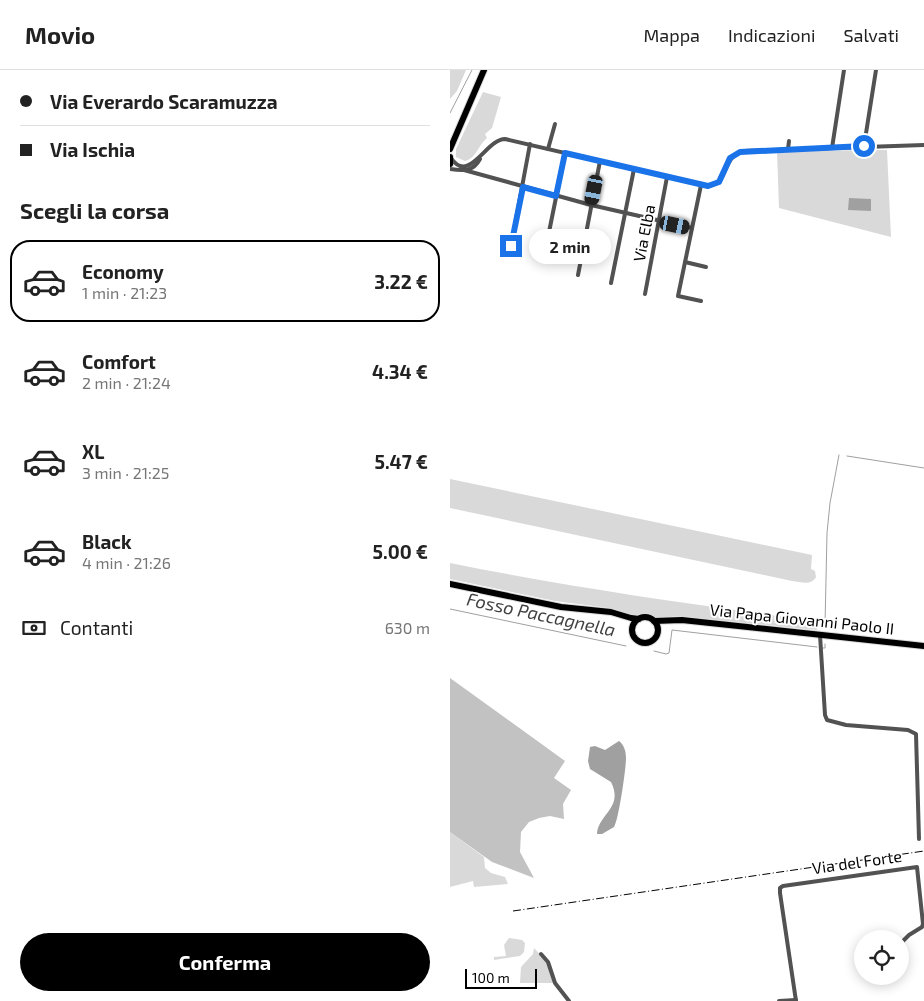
<!DOCTYPE html>
<html lang="it">
<head>
<meta charset="utf-8">
<style>
  :root { --surface:#fff; --page:#f6f6f6; --text:#222; --muted:#767676; --line:#e0e0e0; --accent:#000 }
  body { margin:0; font-family:"Exo 2",sans-serif; background:var(--page); color:var(--text); height:100vh; display:flex; flex-direction:column; font-size:19px; white-space:nowrap }
  * { box-sizing:border-box; margin:0 }
  p { font-size:16px; color:var(--muted) }
  .icon { flex:none; width:28px; height:28px; fill:none; stroke:currentColor; stroke-width:2; stroke-linecap:round; stroke-linejoin:round }
  .map { position:relative; flex:1; overflow:hidden }
  .panel { display:flex; flex-direction:column; background:var(--surface); width:450px }
  .panel>* { flex:none }
  .top-card { display:grid; align-content:center; height:110px; padding:0 20px; background:var(--surface) }
  .buttons { position:absolute; left:404px; top:860px; display:grid; gap:10px }
  .buttons a { display:grid; place-items:center; width:55px; height:55px; border-radius:50%; background:var(--surface); box-shadow:0 2px 12px #0003; font-size:25px }
  .scale { position:absolute; left:15px; bottom:12px; width:72px; box-sizing:border-box; padding-left:5px; border:2px solid #000; border-top:0; font-size:14px; line-height:18px; white-space:nowrap; color:#000; -webkit-text-stroke:4px #fff; paint-order:stroke }
  .end { position:absolute; width:22px; height:22px; margin:-11px; border:6px solid #1a73e8; background:#fff; box-shadow:0 0 0 2px #fff }
  .from { border-radius:50% }
  .bubble { position:absolute; height:35px; border-radius:18px; background:var(--surface); box-shadow:0 2px 12px #0003; font-size:16px; font-weight:700; line-height:35px; text-align:center }
  .car { position:absolute; width:15px; height:30px; margin:-15px -8px; border-radius:6px; box-shadow:0 0 4px 1px #0007; background:linear-gradient(#222 24%,#8ab4d8 0 40%,#222 0 76%,#8ab4d8 0 86%,#222 0) }
  .top-card b { display:flex; align-items:center; gap:18px; height:48px; font-size:19px }
  .top-card b+b { border-top:1px solid var(--line) }
  .top-card i { width:12px; height:12px; background:var(--text) }
  ul { padding:0; list-style:none }
  li { display:flex; align-items:center; gap:15px; height:82px; margin:0 10px 8px; padding:0 10px; border:2px solid transparent; border-radius:20px }
  li div { flex:1 }
  li b { display:block; font-size:19px }
  li em { font-style:normal; font-weight:700 }
  li.active { border-color:var(--accent) }
  li>.icon { width:45px; height:45px; stroke-width:1.5 }
  h2 { padding:0 20px; font-size:22px; line-height:60px }
  .pay { display:flex; align-items:center; gap:12px; height:55px; padding:0 20px; font-size:19px }
  .pay p { margin-inline-start:auto }
  .cta { display:flex; gap:10px; margin-top:auto; padding:10px 20px }
  .cta a { flex:1; height:58px; border-radius:30px; background:var(--accent); color:#fff; font-size:20px; font-weight:700; line-height:58px; text-align:center }
  header { display:flex; align-items:center; gap:30px; box-sizing:border-box; height:70px; padding:0 25px; background:var(--surface); border-bottom:1px solid var(--line) }
  header strong { font-size:24px }
  nav { display:flex; gap:28px; margin-inline-start:auto; font-size:18px }
  main { display:flex; flex:1; min-height:0 }
  .map>svg:first-child { display:block }
  .green { fill:#d9d9d9 }
  .water { fill:#a0a0a0 }
  .lines { fill:none; stroke-linecap:round; stroke-linejoin:round }
  .stream { stroke:#a0a0a0; stroke-width:1 }
  .building { fill:#c2c2c2 }
  .primary-casing { stroke:#dbdbdb; stroke-width:8 }
  .street { stroke:#525252; stroke-width:4 }
  .primary { stroke:#000; stroke-width:6 }
  .rail { stroke:#000; stroke-width:1; stroke-dasharray:8 2.5 1 2.5; stroke-linecap:butt }
  .route { stroke:#1a73e8; stroke-width:6 }
  .labels { text-anchor:middle; stroke-width:4; stroke-linejoin:round; paint-order:stroke }
  .street-label { font-size:16px; fill:#000; stroke:#fff }
  .water-label { font-size:18px; font-style:italic; fill:#414141; stroke:#fff }
</style>
</head>
<body>
<header>
<strong>Movio</strong>
<nav><a>Mappa</a><a>Indicazioni</a><a>Salvati</a></nav>
</header>
<main>
<section class="panel">
<div class="top-card">
<b><i class="from"></i>Via Everardo Scaramuzza</b>
<b><i></i>Via Ischia</b>
</div>
<h2>Scegli la corsa</h2>
<ul>
<li class="active"><svg class="icon" aria-label="car" viewBox="0 0 24 24"><path d="M5 17H2v-5l4-1 3-4h7l3 4 3 1v5h-3M9 17h6M6 11h13"/><circle cx="7" cy="17" r="2"/><circle cx="17" cy="17" r="2"/></svg><div><b>Economy</b><p>1 min · 21:23</p></div><em>3.22 €</em></li>
<li><svg class="icon" aria-label="car" viewBox="0 0 24 24"><path d="M5 17H2v-5l4-1 3-4h7l3 4 3 1v5h-3M9 17h6M6 11h13"/><circle cx="7" cy="17" r="2"/><circle cx="17" cy="17" r="2"/></svg><div><b>Comfort</b><p>2 min · 21:24</p></div><em>4.34 €</em></li>
<li><svg class="icon" aria-label="car" viewBox="0 0 24 24"><path d="M5 17H2v-5l4-1 3-4h7l3 4 3 1v5h-3M9 17h6M6 11h13"/><circle cx="7" cy="17" r="2"/><circle cx="17" cy="17" r="2"/></svg><div><b>XL</b><p>3 min · 21:25</p></div><em>5.47 €</em></li>
<li><svg class="icon" aria-label="car" viewBox="0 0 24 24"><path d="M5 17H2v-5l4-1 3-4h7l3 4 3 1v5h-3M9 17h6M6 11h13"/><circle cx="7" cy="17" r="2"/><circle cx="17" cy="17" r="2"/></svg><div><b>Black</b><p>4 min · 21:26</p></div><em>5.00 €</em></li>
</ul>
<div class="pay"><svg class="icon" aria-label="cash" viewBox="0 0 24 24"><path d="M3 7h18v10H3z"/><circle cx="12" cy="12" r="2"/></svg>Contanti<p>630 m</p></div>
<div class="cta"><a>Conferma</a></div>
</section>
<div class="map">
<svg width="474" height="931" viewBox="0 0 474 931">
  <rect width="100%" height="100%" fill="#fff"/>
  <g class="green">
    <path d="M0 0H16L7 21 0 29Z"/>
    <path d="M33 22 51 27 42 58 35 64 37 68C28 75 27 88 15 91L6 87V79Z"/>
    <path d="M437 80 441 167 329 138 327 81Z"/>
    <path d="M0 409 362 485 361 499 365 501 366 507C361 516 351 512 342 511L0 438Z"/>
    <path d="M0 493C119 517 239 534 359 550L360 557 367 558V560L224 546 215 549 197 545 181 546 159 538 105 531 0 509Z"/>
    <path d="M0 762 34 787 35 798 41 803 55 807 58 814 24 817 23 811 0 817Z"/>
    <path d="M59 868 72 870 75 873 74 882 70 886 44 890V887L56 886 54 875Z"/>
    <path d="M84 878 97 892 103 913H70L71 897 83 884Z"/>
  </g>
  <g class="water">
    <path d="M399 128 421 129V141L398 140Z"/>
    <path d="M169 671C174 675 176 681 176 688 176 698 169 749 164 757L152 764H147C148 744 174 738 161 712L140 699 138 691 140 677 145 676 155 680Z"/>
  </g>
  <g class="lines">
    <g class="stream">
      <path d="M0 43 22 0"/>
      <path d="M397 386 474 398"/>
      <path d="M0 539 176 576"/>
      <path d="M375 555 377 463 380 433 389 385"/>
      <path d="M373 578H375V574"/>
      <path d="M204 581 216 584 219 583 222 560 367 577"/>
    </g>
  </g>
  <path class="building" d="M0 608 115 691 104 708 121 720 113 734 114 749 100 746 89 748 79 752 71 762 70 782 84 808 42 792 0 762Z"/>
  <g class="lines">
    <g class="primary-casing">
      <g id="primary">
        <path d="M0 79 34 0"/>
        <path d="M0 87V94"/>
        <path d="M0 514 111 537 161 542 181 548 189 549"/>
        <circle cx="195" cy="560" r="13"/>
        <path d="M204 551 232 550 474 576"/>
      </g>
    </g>
    <g class="street">
      <path d="M414 76 426 0"/>
      <path d="M382 78 394 0"/>
      <path d="M98 79 105 54"/>
      <path d="M338 79 339 71"/>
      <path d="M1 88C19 115 36 69 55 69L257 116 269 112C278 99 277 85 294 81L474 75"/>
      <path d="M0 99C13 101 23 102 30 89"/>
      <path d="M14 100 141 135 242 158"/>
      <path d="M98 167 115 83"/>
      <path d="M61 176 80 74"/>
      <path d="M235 192 256 197"/>
      <path d="M128 205 150 91"/>
      <path d="M161 213 184 99"/>
      <path d="M195 224 217 107"/>
      <path d="M251 231 228 226 251 115"/>
      <path d="M370 565 375 645 377 650 396 655 458 660 466 664 469 769"/>
      <path d="M91 884 98 892 105 913 119 931"/>
      <path d="M329 931 346 930"/>
      <path d="M346 931 330 823V818L333 816 467 797 473 854 472 857 459 865 452 872 454 897"/>
    </g>
    <use href="#primary" class="primary"/>
    <path class="rail" d="M63 841 474 781"/>
  </g>
  <g class="lines">
    <path class="route" d="M61 176 73 117 106 126 115 83 258 116 269 112 280 88 290 82 414 76"/>
  </g>
  <g class="labels">
    <g class="street-label">
      <text transform="translate(194 163) rotate(-79)" y="6">Via Elba</text>
      <text transform="translate(352 549) rotate(6)" y="6">Via Papa Giovanni Paolo II</text>
      <text transform="translate(407 792) rotate(-8)" y="6">Via del Forte</text>
    </g>
    <g class="water-label">
      <text transform="translate(91 545) rotate(12)" y="6">Fosso Paccagnella</text>
    </g>
  </g>
</svg>
<div class="buttons">
<a><svg class="icon" aria-label="locate" viewBox="0 0 24 24"><circle cx="12" cy="12" r="6"/><path d="M12 2v4M12 18v4M2 12h4M18 12h4"/></svg></a>
</div>
<div class="scale">100 m</div>
<i class="end from" style="left:414px;top:76px"></i>
<i class="end" style="left:61px;top:176px"></i>
<div class="bubble" style="left:79px;top:159px;width:82px">2 min</div>
<i class="car" style="left:144px;top:120px;rotate:191deg"></i>
<i class="car" style="left:225px;top:155px;rotate:102deg"></i>
</div>
</main>
</body>
</html>
